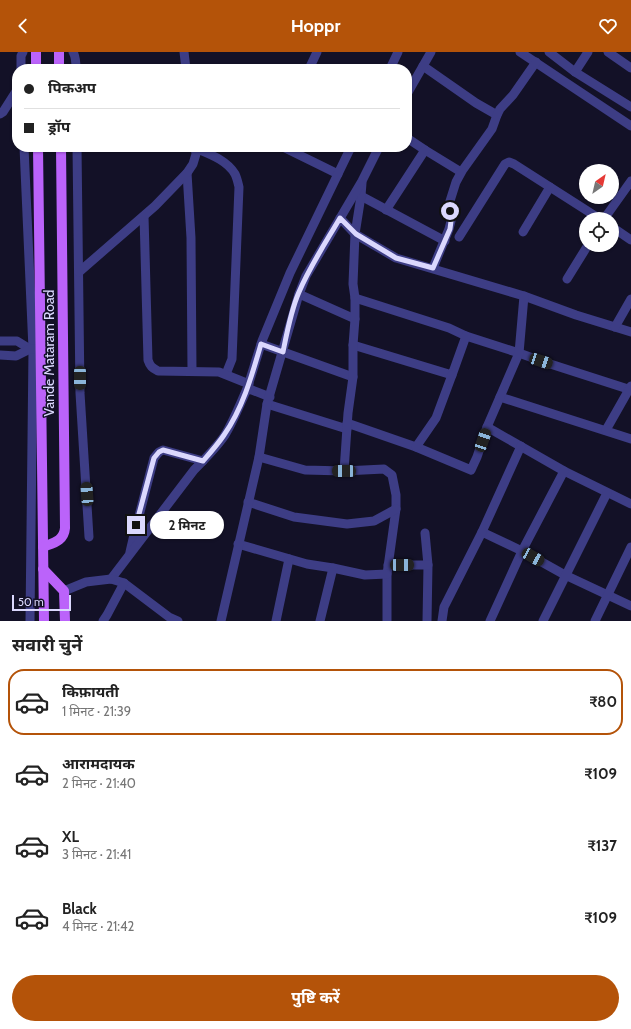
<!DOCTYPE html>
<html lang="hi">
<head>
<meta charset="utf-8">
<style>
  :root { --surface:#fff; --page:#f2f2f2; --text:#222; --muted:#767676; --line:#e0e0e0; --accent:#b45309 }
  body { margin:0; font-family:Cabin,"Noto Sans Devanagari",sans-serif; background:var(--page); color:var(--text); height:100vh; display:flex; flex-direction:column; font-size:15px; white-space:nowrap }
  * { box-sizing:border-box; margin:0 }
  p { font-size:13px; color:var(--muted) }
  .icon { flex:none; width:22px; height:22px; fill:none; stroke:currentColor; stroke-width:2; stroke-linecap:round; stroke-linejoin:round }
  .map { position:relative; height:569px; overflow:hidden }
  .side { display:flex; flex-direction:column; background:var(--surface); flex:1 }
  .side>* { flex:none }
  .guide { position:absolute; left:12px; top:12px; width:400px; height:88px; border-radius:16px; box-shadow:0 1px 3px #0004; display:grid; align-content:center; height:88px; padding:0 12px; background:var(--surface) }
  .needle { width:26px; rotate:34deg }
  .tools { position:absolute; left:579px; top:112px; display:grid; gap:8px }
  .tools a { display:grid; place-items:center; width:40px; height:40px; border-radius:50%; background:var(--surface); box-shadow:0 1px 3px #0004; font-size:20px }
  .scale { position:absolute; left:12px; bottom:10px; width:59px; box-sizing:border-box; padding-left:4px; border:2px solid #dbd8fe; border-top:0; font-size:11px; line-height:14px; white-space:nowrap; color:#dbd8fe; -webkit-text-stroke:3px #131127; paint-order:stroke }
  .end { position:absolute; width:18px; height:18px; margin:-9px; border:5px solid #dbd8fe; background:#111; box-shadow:0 0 0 2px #111 }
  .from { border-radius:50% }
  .bubble { position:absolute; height:28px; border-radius:14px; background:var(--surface); box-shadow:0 1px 3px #0004; font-size:13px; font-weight:700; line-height:28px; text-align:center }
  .car { position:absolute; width:12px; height:24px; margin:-12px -6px; border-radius:5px; box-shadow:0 0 3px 1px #0007; background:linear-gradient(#222 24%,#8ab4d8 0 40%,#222 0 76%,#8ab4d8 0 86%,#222 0) }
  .guide b { display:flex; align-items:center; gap:14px; height:38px; font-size:15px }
  .guide b+b { border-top:1px solid var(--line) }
  .guide i { width:10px; height:10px; background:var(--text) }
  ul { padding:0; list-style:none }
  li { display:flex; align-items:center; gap:12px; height:66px; margin:0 8px 6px; padding:0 4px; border:2px solid transparent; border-radius:16px }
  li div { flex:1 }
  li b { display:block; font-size:15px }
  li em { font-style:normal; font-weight:700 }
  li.on { border-color:var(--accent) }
  li>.icon { width:36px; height:36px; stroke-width:1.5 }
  h2 { padding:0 12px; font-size:18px; line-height:48px }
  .cta { display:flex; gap:8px; margin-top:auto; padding:8px 12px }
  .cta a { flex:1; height:46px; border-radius:24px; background:var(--accent); color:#fff; font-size:16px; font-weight:700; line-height:46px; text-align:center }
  header { display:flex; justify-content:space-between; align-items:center; height:52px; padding:0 12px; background:var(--accent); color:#fff; font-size:18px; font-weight:700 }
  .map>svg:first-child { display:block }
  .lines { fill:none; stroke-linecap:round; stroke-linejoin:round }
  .minor { stroke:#3d3d85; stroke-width:9 }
  .major { stroke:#bb63fa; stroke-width:10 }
  .route { stroke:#dbd8fe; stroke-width:5 }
  .labels { text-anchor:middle; stroke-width:3; stroke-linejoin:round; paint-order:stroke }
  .street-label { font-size:14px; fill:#dbd8fe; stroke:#131127 }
</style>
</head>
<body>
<header><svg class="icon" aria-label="back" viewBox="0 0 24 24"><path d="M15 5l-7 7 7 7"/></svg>Hoppr<svg class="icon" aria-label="heart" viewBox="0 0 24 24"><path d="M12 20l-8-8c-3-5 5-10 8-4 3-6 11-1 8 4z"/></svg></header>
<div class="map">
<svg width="631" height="569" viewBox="0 0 631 569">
  <rect width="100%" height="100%" fill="#131127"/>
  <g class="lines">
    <g class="minor">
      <path d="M73 0C76 5 76 11 76 17"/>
      <path d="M184 0 186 17"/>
      <path d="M520 0 631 74"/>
      <path d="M549 0 575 20 631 55"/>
      <path d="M608 0 631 16"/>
      <path d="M423 14 476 51 497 63"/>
      <path d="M21 17V4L23 0"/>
      <path d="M309 17 317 0"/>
      <path d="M390 17 398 0"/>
      <path d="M575 20 588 0"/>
      <path d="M407 42 431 0"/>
      <path d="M0 62 3 60 17 38"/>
      <path d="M407 86 425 98 461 120"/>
      <path d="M24 95 33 297 30 569"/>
      <path d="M77 95 80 341 89 485"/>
      <path d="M283 95 338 122"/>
      <path d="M195 96C209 102 227 108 235 122 237 126 238 131 239 135L232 307 226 322"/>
      <path d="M187 121 191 186 192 319"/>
      <path d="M361 144 445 189"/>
      <path d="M386 158 425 98"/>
      <path d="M144 164 148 308C150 314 152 316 158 319L219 320 249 332"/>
      <path d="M340 166 355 182 396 206 524 244 576 263 631 280"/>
      <path d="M604 167 631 129"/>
      <path d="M612 175 631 188"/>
      <path d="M523 180 550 135"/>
      <path d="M459 185 505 112 509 110 514 112 600 167"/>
      <path d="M433 216 449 177 451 169 450 149 456 130 462 119 492 77 497 63 500 57 513 43 536 10"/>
      <path d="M79 220 155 154 187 121 193 112 196 102 195 95"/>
      <path d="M567 227 588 193"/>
      <path d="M299 242 355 267"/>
      <path d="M355 246 449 276 466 284 519 301 541 309 631 338"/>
      <path d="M615 275 631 247"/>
      <path d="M0 289H17L30 297"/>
      <path d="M261 292 353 325"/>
      <path d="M353 293 452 323 466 284"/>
      <path d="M0 303 16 304 30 297H37"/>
      <path d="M247 337 262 289 290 221 351 95"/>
      <path d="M500 345 631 387"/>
      <path d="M267 352 347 377"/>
      <path d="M347 371 416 395 471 418 477 405 487 375 519 301 524 244"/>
      <path d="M487 375 564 419 631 452"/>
      <path d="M606 378 631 334"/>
      <path d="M416 395 436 366 452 323"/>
      <path d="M259 405 305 418 344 419 384 417 392 423 396 443V457L387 522V569"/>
      <path d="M344 419 348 361 353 325V293L355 267V246L353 232 355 182 361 144 362 131"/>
      <path d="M248 450 294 465 347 472 374 469 396 457"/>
      <path d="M482 480 522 499 565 523 631 554"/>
      <path d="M425 481 428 513 427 569"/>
      <path d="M238 492 307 512 333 516 365 523 387 522"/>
      <path d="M130 500 133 487 154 406 159 400 163 398 203 409"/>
      <path d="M388 513H428"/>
      <path d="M111 527 194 418C204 408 217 395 225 383 234 368 240 352 247 337L252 338 270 345"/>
      <path d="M64 539 86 530 111 527 124 531 169 565 178 569"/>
      <path d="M103 569 107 563 124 531"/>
      <path d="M221 569 259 405 267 352 299 242 306 224 362 129 379 95"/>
      <path d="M276 569 289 507"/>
      <path d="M320 569 333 516"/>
      <path d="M442 569 444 555 482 480 521 394"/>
      <path d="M490 569 522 499 564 419"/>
      <path d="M543 569 607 441"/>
      <path d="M595 569 631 495"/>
    </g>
    <g class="major">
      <path d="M36 0V17"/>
      <path d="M59 0V17"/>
      <path d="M38 95 44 569"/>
      <path d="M43 495C53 491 64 489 65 476L61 95"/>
      <path d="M43 517 64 539 65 569"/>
    </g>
  </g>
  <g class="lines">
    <path class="route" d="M136 473 154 406 159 400 163 398 203 409C210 401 218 392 224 383 243 356 252 323 261 292L283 300C287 280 291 258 299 240 310 214 326 190 340 166L356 182 396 206 433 216 450 177 451 169 450 159"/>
  </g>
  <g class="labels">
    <g class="street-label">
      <text transform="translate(49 301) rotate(-90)" y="5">Vande Mataram Road</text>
    </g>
  </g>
</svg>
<div class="tools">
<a><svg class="needle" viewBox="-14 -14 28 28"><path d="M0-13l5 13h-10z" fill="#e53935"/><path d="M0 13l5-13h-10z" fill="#767676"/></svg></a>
<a><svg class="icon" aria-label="locate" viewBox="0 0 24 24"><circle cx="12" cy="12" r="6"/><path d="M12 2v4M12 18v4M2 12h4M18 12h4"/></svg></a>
</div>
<div class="scale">50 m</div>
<i class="end from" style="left:450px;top:159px"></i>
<i class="end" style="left:136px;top:473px"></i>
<div class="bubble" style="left:150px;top:459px;width:74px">2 मिनट</div>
<i class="car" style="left:541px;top:309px;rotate:108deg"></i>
<i class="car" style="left:80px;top:326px;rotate:180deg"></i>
<i class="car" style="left:483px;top:388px;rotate:19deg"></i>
<i class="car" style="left:344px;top:419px;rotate:271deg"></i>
<i class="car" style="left:87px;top:442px;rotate:356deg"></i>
<i class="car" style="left:533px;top:505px;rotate:119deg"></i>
<i class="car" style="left:402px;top:513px;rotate:90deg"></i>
<div class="guide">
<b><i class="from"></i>पिकअप</b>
<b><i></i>ड्रॉप</b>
</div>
</div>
<section class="side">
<h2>सवारी चुनें</h2>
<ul>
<li class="on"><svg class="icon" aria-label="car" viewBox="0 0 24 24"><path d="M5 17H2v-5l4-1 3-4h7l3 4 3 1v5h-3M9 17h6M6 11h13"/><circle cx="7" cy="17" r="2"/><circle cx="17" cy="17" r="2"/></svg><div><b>किफ़ायती</b><p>1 मिनट · 21:39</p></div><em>₹80</em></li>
<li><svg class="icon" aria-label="car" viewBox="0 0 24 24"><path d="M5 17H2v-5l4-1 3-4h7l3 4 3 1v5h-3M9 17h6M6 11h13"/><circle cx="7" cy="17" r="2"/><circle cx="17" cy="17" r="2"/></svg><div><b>आरामदायक</b><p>2 मिनट · 21:40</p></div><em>₹109</em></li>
<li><svg class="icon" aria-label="car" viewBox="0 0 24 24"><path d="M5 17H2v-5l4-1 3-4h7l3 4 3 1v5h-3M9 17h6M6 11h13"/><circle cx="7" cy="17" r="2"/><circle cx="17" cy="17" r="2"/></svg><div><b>XL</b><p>3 मिनट · 21:41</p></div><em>₹137</em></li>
<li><svg class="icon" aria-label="car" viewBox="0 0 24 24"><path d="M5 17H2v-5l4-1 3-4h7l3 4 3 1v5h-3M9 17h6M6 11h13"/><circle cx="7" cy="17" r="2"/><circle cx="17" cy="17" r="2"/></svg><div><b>Black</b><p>4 मिनट · 21:42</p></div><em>₹109</em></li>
</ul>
<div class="cta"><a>पुष्टि करें</a></div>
</section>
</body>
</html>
